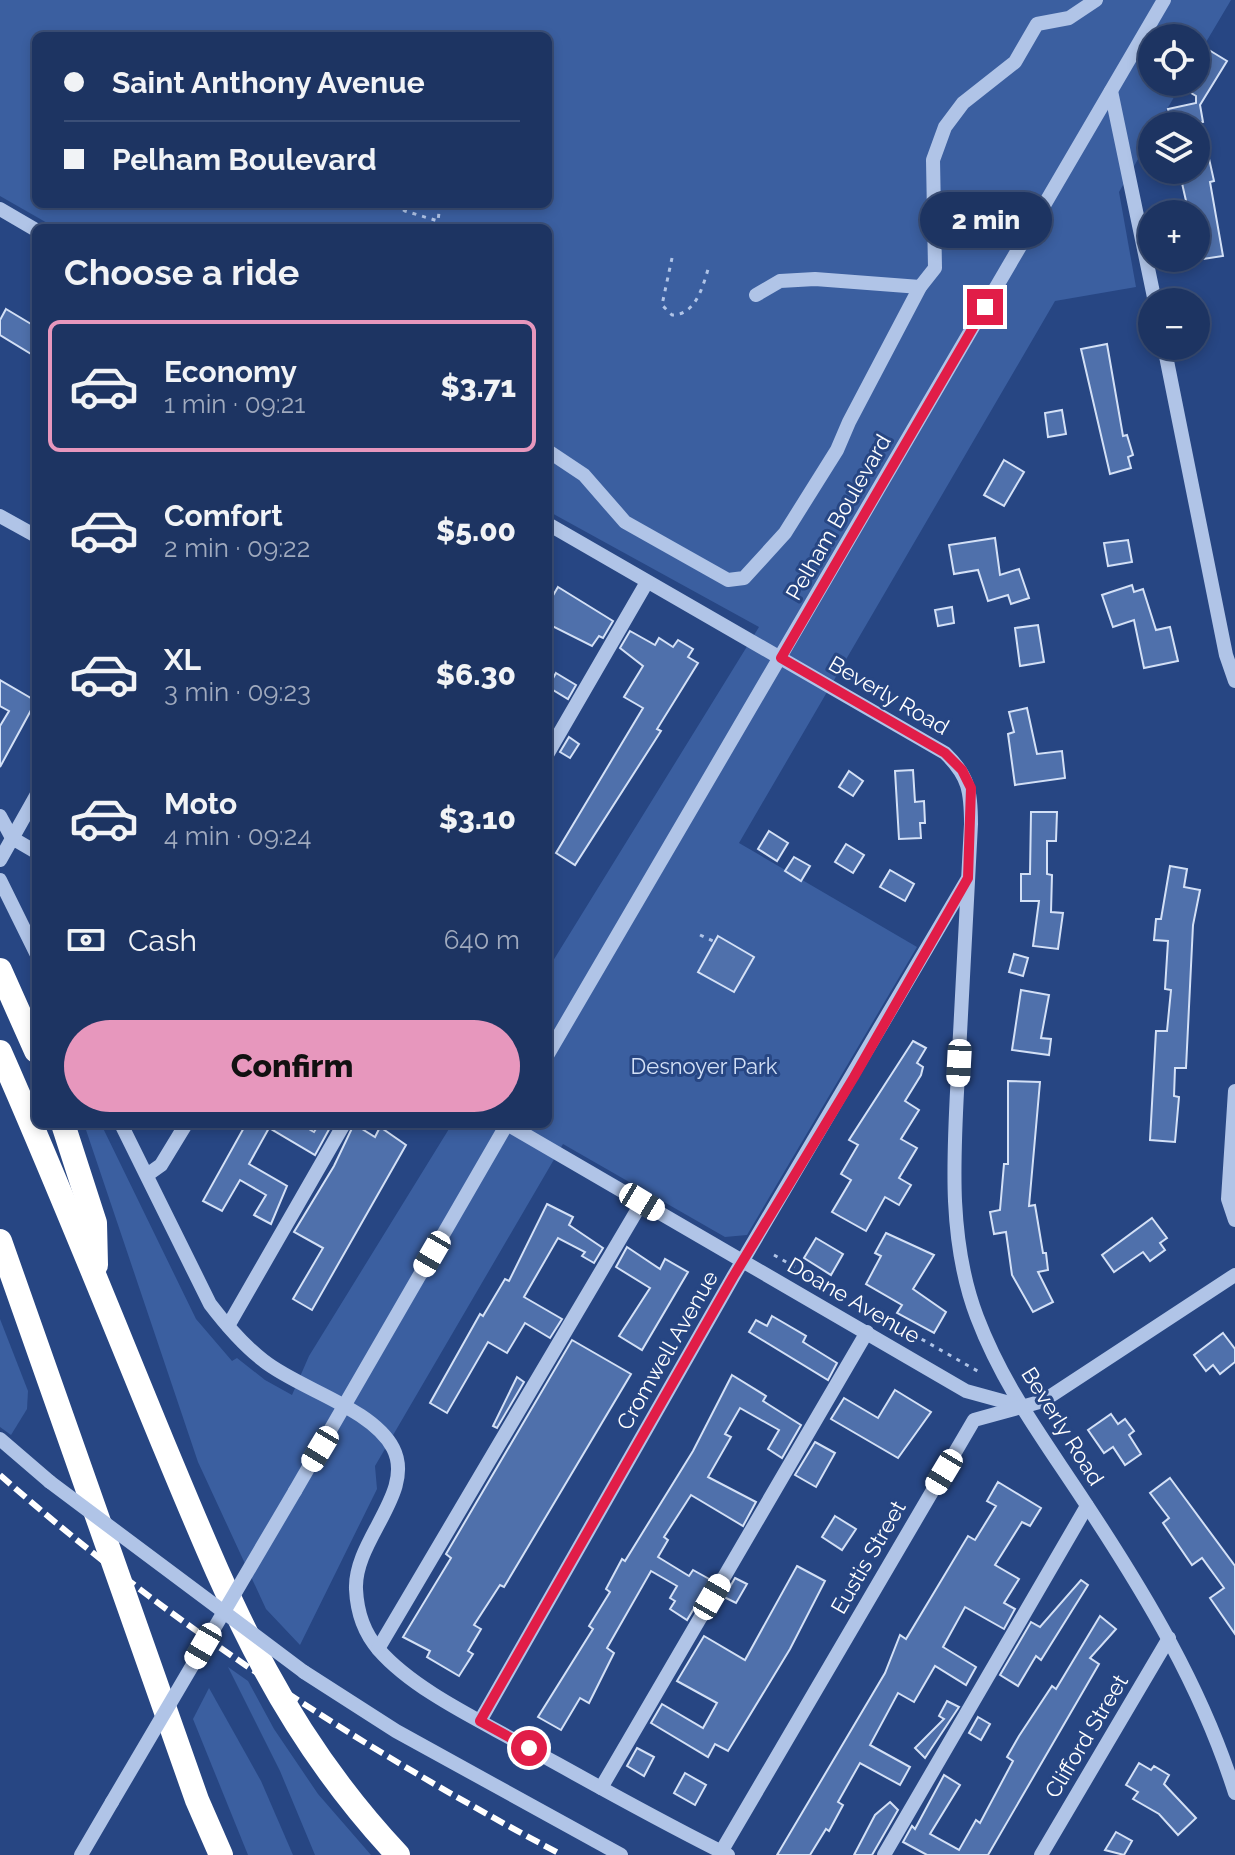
<!DOCTYPE html>
<html lang="en">
<head>
<meta charset="utf-8">
<style>
  :root { --surface:#1d3462; --page:#253c68; --text:#f1f3f6; --muted:#a0aabe; --line:#3b4f77; --accent:#e797bd }
  body { margin:0; font-family:Raleway,sans-serif; background:var(--page); color:var(--text); height:100vh; display:flex; flex-direction:column; font-size:30px; white-space:nowrap }
  * { box-sizing:border-box; margin:0 }
  p { font-size:26px; color:var(--muted) }
  .icon { flex:none; width:44px; height:44px; fill:none; stroke:currentColor; stroke-width:2; stroke-linecap:round; stroke-linejoin:round }
  .map { position:relative; flex:1; overflow:hidden }
  .drawer { position:absolute; left:32px; top:224px; width:520px; height:904px; display:flex; flex-direction:column; background:var(--surface); border-radius:12px; box-shadow:0 4px 12px #0003,0 0 0 2px var(--line) }
  .drawer>* { flex:none }
  .banner { position:absolute; left:32px; top:32px; width:520px; height:176px; border-radius:12px; box-shadow:0 4px 12px #0003,0 0 0 2px var(--line); display:grid; align-content:center; height:176px; padding:0 32px; background:var(--surface) }
  .buttons { position:absolute; left:1138px; top:24px; display:grid; gap:16px }
  .buttons a { display:grid; place-items:center; width:72px; height:72px; border-radius:50%; background:var(--surface); box-shadow:0 4px 12px #0003,0 0 0 2px var(--line); font-size:40px }
  .end { position:absolute; width:36px; height:36px; margin:-18px; border:10px solid #e11d48; background:#fff; box-shadow:0 0 0 4px #fff }
  .from { border-radius:50% }
  .bubble { position:absolute; height:56px; border-radius:28px; background:var(--surface); box-shadow:0 4px 12px #0003,0 0 0 2px var(--line); font-size:26px; font-weight:800; line-height:56px; text-align:center }
  .car { position:absolute; width:24px; height:48px; margin:-24px -12px; border-radius:10px; box-shadow:0 0 6px 2px #0007; background:linear-gradient(#fff 24%,#345 0 40%,#fff 0 76%,#345 0 86%,#fff 0) }
  .banner b { display:flex; align-items:center; gap:28px; height:76px; font-size:30px }
  .banner b+b { border-top:2px solid var(--line) }
  .banner i { width:20px; height:20px; background:var(--text) }
  ul { padding:0; list-style:none }
  li { display:flex; align-items:center; gap:24px; height:132px; margin:0 16px 12px; padding:0 16px; border:4px solid transparent; border-radius:12px }
  li div { flex:1 }
  li b { display:block; font-size:30px }
  li em { font-style:normal; font-weight:800 }
  li.current { border-color:var(--accent) }
  li>.icon { width:72px; height:72px; stroke-width:1.5 }
  h2 { padding:0 32px; font-size:36px; line-height:96px }
  .pay { display:flex; align-items:center; gap:20px; height:88px; padding:0 32px; font-size:30px }
  .pay p { margin-inline-start:auto }
  .button { display:flex; gap:16px; margin-top:auto; padding:16px 32px }
  .button a { flex:1; height:92px; border-radius:48px; background:var(--accent); color:#111; font-size:32px; font-weight:800; line-height:92px; text-align:center }
  .map>svg:first-child { display:block }
  .green { fill:#3b5fa0; fill-rule:evenodd }
  .building { fill:#4f70ab; stroke:#d3e0f6; stroke-width:2 }
  .lines { fill:none; stroke-linecap:round; stroke-linejoin:round }
  .path { stroke:#b0c4e7; stroke-width:3; stroke-dasharray:4 6; stroke-linecap:butt }
  .minor { stroke:#b0c4e7; stroke-width:14 }
  .highway { stroke:#fff; stroke-width:24 }
  .rail { stroke:#fff; stroke-width:6; stroke-dasharray:14 6; stroke-linecap:butt }
  .minor-bridge { stroke:#b0c4e7; stroke-width:14 }
  .route { stroke:#e11d48; stroke-width:10 }
  .labels { text-anchor:middle; stroke-width:6; stroke-linejoin:round; paint-order:stroke }
  .street-label { font-size:22px; fill:#fff; stroke:#274683 }
  .park-label { font-size:22px; fill:#d3e0f6; stroke:#274683 }
</style>
</head>
<body>
<div class="map">
<svg width="1235" height="1855" viewBox="0 0 1235 1855">
  <rect width="100%" height="100%" fill="#274683"/>
  <g class="green">
    <path d="M0 0H1231L1196 59V38H1152V82H1183L1157 126H1152V135L1119 192 1136 287 1055 301 739 843 917 947 747 1235 725 1237 563 1144 375 1466 377 1489 300 1645 266 1609 198 1462 84 1124H101L196 1319 232 1361 237 1358 265 1380 292 1395 309 1356 452 1124H548V969L759 627 548 511V228H56L0 196ZM36 36H548V204H36Z"/>
    <path d="M0 1319 28 1391 27 1409 11 1435 0 1427Z"/>
    <path d="M228 1667 248 1681 274 1729 318 1794 371 1855H315L280 1771Z"/>
    <path d="M209 1688 261 1781 293 1855H248L193 1719Z"/>
  </g>
  <g class="building">
    <path d="M1204 47 1227 61 1200 105 1203 122 1172 126 1168 109 1196 103V96L1173 82H1196V60Z"/>
    <path d="M1202 127 1214 181 1210 182 1223 256 1196 260V214H1189L1179 170H1196V128Z"/>
    <path d="M6 309 36 327V357L0 335V320Z"/>
    <path d="M1107 344 1123 436 1127 435 1133 455 1128 457 1131 468 1110 474 1081 349Z"/>
    <path d="M1062 410 1066 434 1048 437 1045 413Z"/>
    <path d="M1004 460 1024 472 1004 506 984 495Z"/>
    <path d="M995 538 1000 575 1019 569 1029 598 1011 604 1008 595 988 601 978 570 954 574 949 545Z"/>
    <path d="M1128 540 1132 562 1108 566 1104 543Z"/>
    <path d="M1132 585 1134 592 1143 589 1156 630 1170 627 1178 661 1144 668 1134 620 1113 627 1102 595Z"/>
    <path d="M558 587 613 621 603 638 599 636 592 646 548 624V604Z"/>
    <path d="M952 607 954 623 938 626 935 610Z"/>
    <path d="M1038 625 1044 662 1020 666 1015 628Z"/>
    <path d="M630 631 655 645 659 638 673 647 678 640 693 649 688 657 698 663 657 729 661 731 575 865 556 853 643 708 624 697 643 666 620 648Z"/>
    <path d="M556 673 576 685 568 699 548 687Z"/>
    <path d="M0 680 36 701 0 767V726L9 711 0 706Z"/>
    <path d="M1027 708 1037 754 1062 751 1065 778 1015 785 1008 734 1014 732 1009 712Z"/>
    <path d="M569 737 579 744 570 758 560 752Z"/>
    <path d="M913 770 915 802 924 801 925 823H920L921 838 899 839 895 771Z"/>
    <path d="M849 771 863 781 853 796 839 787Z"/>
    <path d="M1031 812H1057L1056 841H1047V874L1052 875 1051 912 1063 913 1058 949 1033 946 1039 901H1021V874H1030Z"/>
    <path d="M769 831 788 843 777 861 758 849Z"/>
    <path d="M846 844 864 855 853 873 835 862Z"/>
    <path d="M794 857 810 866 801 881 785 871Z"/>
    <path d="M1170 866 1187 869 1184 887 1200 890 1193 925 1186 1068H1175L1174 1096 1179 1097 1175 1142 1150 1140 1156 1031H1167L1171 990 1165 989 1168 941 1154 940 1156 919H1161Z"/>
    <path d="M890 870 914 884 905 901 880 887Z"/>
    <path d="M718 936 754 957 734 992 698 972Z"/>
    <path d="M1014 954 1028 958 1023 976 1009 972Z"/>
    <path d="M1021 990 1049 995 1041 1038 1051 1039 1049 1055 1012 1050Z"/>
    <path d="M913 1041 926 1048 917 1063 923 1067 921 1075 905 1101 919 1110 901 1139 917 1148 899 1178 911 1185 899 1205 885 1197 866 1231 832 1212 851 1180 841 1174 858 1145 849 1140Z"/>
    <path d="M1008 1081 1040 1082 1029 1206 1035 1205 1043 1253H1046L1048 1270 1038 1272 1053 1302 1033 1312 1012 1275 1006 1232 994 1234 990 1212 1000 1210 1004 1164H1008Z"/>
    <path d="M246 1124H300L314 1132 319 1124H332L315 1155 269 1128 249 1164 287 1186 271 1224 254 1215 266 1195 240 1180 222 1211 203 1201Z"/>
    <path d="M354 1124 375 1137 380 1127 406 1145 312 1310 293 1299 323 1248 294 1232 334 1166Z"/>
    <path d="M547 1204 573 1217 569 1225 603 1248 594 1263 582 1256 585 1252 558 1238 524 1297 562 1319 550 1338 525 1323 507 1353 488 1342 447 1413 430 1403 480 1314 483 1316 505 1279 509 1281Z"/>
    <path d="M1152 1218 1167 1238 1160 1243 1165 1250 1150 1261 1143 1252 1114 1272 1102 1255Z"/>
    <path d="M886 1233 934 1255 913 1289 946 1312 934 1333 897 1313 902 1305 866 1284 881 1256 875 1253Z"/>
    <path d="M816 1238 843 1254 831 1275 804 1258Z"/>
    <path d="M627 1247 660 1269 665 1259 688 1272 642 1350 619 1336 650 1288 616 1267Z"/>
    <path d="M772 1316 806 1336 803 1342 837 1363 828 1380 749 1332 756 1320 767 1326Z"/>
    <path d="M1223 1333 1235 1349V1362L1220 1374 1213 1365 1206 1371 1194 1355Z"/>
    <path d="M572 1340 631 1374 504 1587 500 1585 474 1625 481 1629 468 1651 473 1654 459 1676 427 1657 430 1651 403 1637 451 1558 446 1554Z"/>
    <path d="M732 1375 766 1396 763 1401 801 1425 782 1458 768 1449 779 1430 740 1408 725 1434 731 1437 708 1477 756 1502 743 1526 691 1495 664 1537 668 1540 658 1557 689 1576 693 1570 711 1580 687 1620 670 1609 675 1601 670 1598 677 1586 651 1571 607 1648 614 1653 589 1703 580 1698 561 1730 538 1717 593 1629 589 1626 610 1592 606 1589 622 1559 625 1561 693 1451Z"/>
    <path d="M517 1377 524 1382 497 1428 493 1426Z"/>
    <path d="M895 1390 931 1412 898 1458 831 1419 844 1398 878 1418Z"/>
    <path d="M1111 1414 1118 1424 1125 1419 1134 1431 1129 1435 1141 1454 1125 1465 1113 1447 1104 1453 1088 1430Z"/>
    <path d="M815 1442 835 1453 816 1487 795 1475Z"/>
    <path d="M1170 1478 1235 1566V1634L1210 1598 1224 1588 1202 1558 1192 1565 1163 1523 1169 1518 1150 1493Z"/>
    <path d="M998 1482 1041 1508 1030 1526 1022 1522 995 1565 1019 1579 1004 1603 1015 1609 1004 1629 965 1607 943 1647 976 1667 966 1685 935 1666 914 1702 898 1693 870 1745 910 1767 900 1785 860 1763 838 1802 843 1805 829 1831 826 1829 810 1855H777L885 1673 900 1635 906 1639 968 1536 975 1540 996 1506 987 1501Z"/>
    <path d="M835 1516 856 1529 842 1550 822 1537Z"/>
    <path d="M797 1566 825 1581 790 1649 728 1751 715 1744 708 1757 651 1723 662 1704 703 1728 717 1703 677 1681 704 1636 745 1660Z"/>
    <path d="M735 1578 747 1584 736 1603 724 1597Z"/>
    <path d="M1081 1580 1088 1585 1041 1660 1036 1656 1018 1686 1000 1675 1031 1622 1040 1627Z"/>
    <path d="M1100 1616 1116 1629 1090 1658 1099 1664 988 1855H927L903 1842 912 1826 915 1829 944 1775 960 1785 930 1834 959 1850 976 1820 980 1823 1013 1761 1007 1757 1019 1736 1052 1686 1056 1689Z"/>
    <path d="M947 1701 959 1707 925 1758 915 1748 944 1719 939 1716Z"/>
    <path d="M978 1717 990 1724 981 1740 969 1733Z"/>
    <path d="M637 1748 654 1757 644 1776 627 1766Z"/>
    <path d="M1139 1763 1151 1770 1154 1766 1169 1775 1164 1784 1196 1818 1178 1835 1159 1814 1133 1799 1138 1792 1126 1785Z"/>
    <path d="M685 1773 706 1785 695 1805 674 1793Z"/>
    <path d="M890 1802 898 1810 872 1855H854L875 1815Z"/>
    <path d="M1116 1832 1132 1841 1124 1855 1105 1850Z"/>
  </g>
  <g class="lines">
    <g class="path">
      <path d="M395 204 405 211 438 221"/>
      <path d="M440 204 438 221 442 228"/>
      <path d="M672 258 662 305 672 315C696 315 703 286 709 266"/>
      <path d="M700 935 715 942"/>
      <path d="M774 1255 981 1373"/>
    </g>
    <g class="minor">
      <path d="M1111 91 1155 302"/>
      <path d="M0 209 36 230"/>
      <path d="M756 295 780 281 815 279 920 287"/>
      <path d="M1164 346 1226 655 1235 681"/>
      <path d="M548 451 584 475 625 522 728 580 744 578 785 533 837 450 849 422 920 287 935 268 933 160 945 127 963 103 1015 62 1037 24 1069 18 1096 0"/>
      <path d="M0 516 36 536"/>
      <path d="M548 524 945 753C969 776 971 792 971 824 967 900 963 977 959 1053 955 1140 945 1233 977 1317 1004 1388 1045 1441 1086 1504 1146 1595 1202 1688 1235 1793"/>
      <path d="M548 753 647 582"/>
      <path d="M0 816 12 838 36 852"/>
      <path d="M0 860 36 796"/>
      <path d="M0 880 36 953"/>
      <path d="M548 1054 1164 0"/>
      <path d="M1235 1091 1228 1199 1235 1220"/>
      <path d="M121 1124 210 1304C226 1325 243 1345 264 1361 299 1389 372 1408 393 1448 416 1492 354 1540 356 1589 357 1612 364 1633 379 1650 414 1690 479 1720 525 1746 592 1783 659 1821 728 1855"/>
      <path d="M507 1124 966 1391 1017 1405"/>
      <path d="M147 1175 161 1165 186 1124"/>
      <path d="M228 1326 344 1124"/>
      <path d="M0 1439 50 1482"/>
      <path d="M295 1491 507 1124"/>
      <path d="M378 1649 642 1202"/>
      <path d="M304 1672 396 1731 621 1855"/>
      <path d="M480 1721 733 1277 967 880"/>
      <path d="M601 1788 867 1332"/>
      <path d="M721 1852 974 1420 1043 1401 1235 1275"/>
      <path d="M81 1855 112 1802"/>
      <path d="M884 1855 1087 1506"/>
      <path d="M1041 1855 1169 1638"/>
    </g>
    <g class="highway">
      <path d="M0 970 36 1051"/>
      <path d="M0 1052C57 1181 109 1312 163 1443 229 1601 278 1727 398 1855"/>
      <path d="M63 1124 95 1223 96 1265"/>
      <path d="M0 1241 197 1800 221 1855"/>
    </g>
    <path class="rail" d="M0 1475C171 1626 361 1748 562 1855"/>
    <g class="minor-bridge">
      <path d="M50 1482 304 1672"/>
      <path d="M112 1802 295 1491"/>
    </g>
  </g>
  <g class="lines">
    <path class="route" d="M529 1748 480 1721 733 1277 854 1077 968 878 971 788 962 770 945 753 781 658 985 307"/>
  </g>
  <g class="labels">
    <g class="street-label">
      <text transform="translate(838 517) rotate(-60)" y="8">Pelham Boulevard</text>
      <text transform="translate(889 695) rotate(30)" y="8">Beverly Road</text>
      <text transform="translate(854 1300) rotate(30)" y="8">Doane Avenue</text>
      <text transform="translate(667 1350) rotate(-60)" y="8">Cromwell Avenue</text>
      <text transform="translate(1063 1426) rotate(58)" y="8">Beverly Road</text>
      <text transform="translate(868 1557) rotate(-60)" y="8">Eustis Street</text>
      <text transform="translate(1086 1736) rotate(-59)" y="8">Clifford Street</text>
    </g>
    <g class="park-label">
      <text x="704" y="1074">Desnoyer Park</text>
    </g>
  </g>
</svg>
<div class="buttons">
<a><svg class="icon" aria-label="locate" viewBox="0 0 24 24"><circle cx="12" cy="12" r="6"/><path d="M12 2v4M12 18v4M2 12h4M18 12h4"/></svg></a>
<a><svg class="icon" aria-label="layers" viewBox="0 0 24 24"><path d="M12 4l9 5-9 5-9-5zM3 14l9 5 9-5"/></svg></a>
<a>+</a>
<a>−</a>
</div>
<i class="end from" style="left:529px;top:1748px"></i>
<i class="end" style="left:985px;top:307px"></i>
<div class="bubble" style="left:920px;top:192px;width:132px">2 min</div>
<i class="car" style="left:959px;top:1063px;rotate:183deg"></i>
<i class="car" style="left:642px;top:1202px;rotate:121deg"></i>
<i class="car" style="left:432px;top:1254px;rotate:210deg"></i>
<i class="car" style="left:320px;top:1449px;rotate:211deg"></i>
<i class="car" style="left:944px;top:1472px;rotate:211deg"></i>
<i class="car" style="left:712px;top:1597px;rotate:30deg"></i>
<i class="car" style="left:203px;top:1646px;rotate:210deg"></i>
<div class="banner">
<b><i class="from"></i>Saint Anthony Avenue</b>
<b><i></i>Pelham Boulevard</b>
</div>
<section class="drawer">
<h2>Choose a ride</h2>
<ul>
<li class="current"><svg class="icon" aria-label="car" viewBox="0 0 24 24"><path d="M5 17H2v-5l4-1 3-4h7l3 4 3 1v5h-3M9 17h6M6 11h13"/><circle cx="7" cy="17" r="2"/><circle cx="17" cy="17" r="2"/></svg><div><b>Economy</b><p>1 min · 09:21</p></div><em>$3.71</em></li>
<li><svg class="icon" aria-label="car" viewBox="0 0 24 24"><path d="M5 17H2v-5l4-1 3-4h7l3 4 3 1v5h-3M9 17h6M6 11h13"/><circle cx="7" cy="17" r="2"/><circle cx="17" cy="17" r="2"/></svg><div><b>Comfort</b><p>2 min · 09:22</p></div><em>$5.00</em></li>
<li><svg class="icon" aria-label="car" viewBox="0 0 24 24"><path d="M5 17H2v-5l4-1 3-4h7l3 4 3 1v5h-3M9 17h6M6 11h13"/><circle cx="7" cy="17" r="2"/><circle cx="17" cy="17" r="2"/></svg><div><b>XL</b><p>3 min · 09:23</p></div><em>$6.30</em></li>
<li><svg class="icon" aria-label="car" viewBox="0 0 24 24"><path d="M5 17H2v-5l4-1 3-4h7l3 4 3 1v5h-3M9 17h6M6 11h13"/><circle cx="7" cy="17" r="2"/><circle cx="17" cy="17" r="2"/></svg><div><b>Moto</b><p>4 min · 09:24</p></div><em>$3.10</em></li>
</ul>
<div class="pay"><svg class="icon" aria-label="cash" viewBox="0 0 24 24"><path d="M3 7h18v10H3z"/><circle cx="12" cy="12" r="2"/></svg>Cash<p>640 m</p></div>
<div class="button"><a>Confirm</a></div>
</section>
</div>
</body>
</html>
